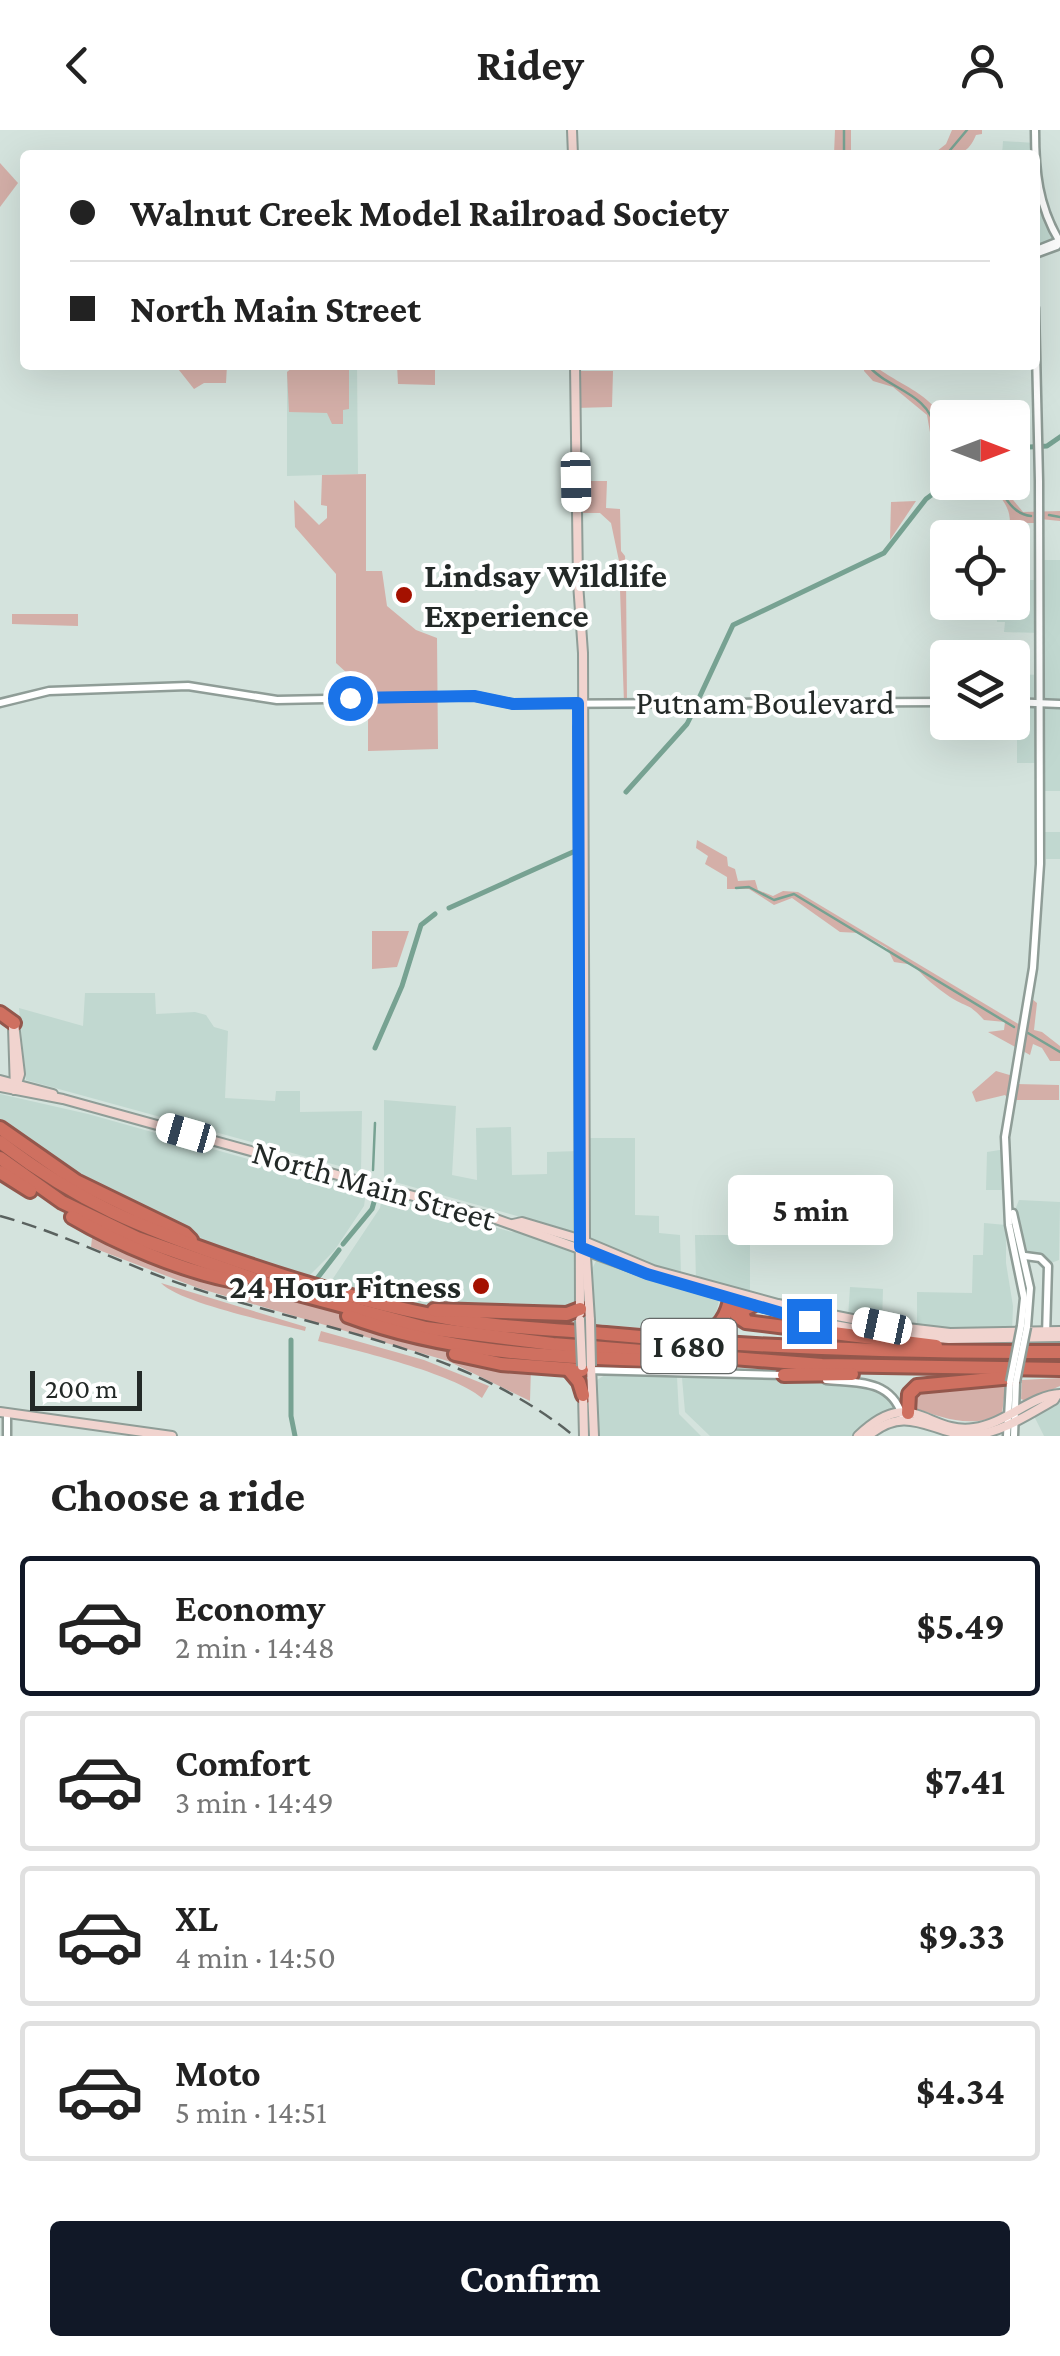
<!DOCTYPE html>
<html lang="en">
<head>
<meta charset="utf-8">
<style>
  :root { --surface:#fff; --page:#f2f2f2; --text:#222; --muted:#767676; --line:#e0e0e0; --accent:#111827 }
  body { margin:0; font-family:"Crimson Pro",serif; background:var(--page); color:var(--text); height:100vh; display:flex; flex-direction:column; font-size:38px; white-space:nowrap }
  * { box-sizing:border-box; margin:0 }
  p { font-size:32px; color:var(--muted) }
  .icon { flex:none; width:55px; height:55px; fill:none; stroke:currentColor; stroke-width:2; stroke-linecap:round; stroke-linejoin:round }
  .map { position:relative; height:1306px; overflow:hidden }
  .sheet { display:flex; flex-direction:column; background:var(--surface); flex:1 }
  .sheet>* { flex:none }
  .top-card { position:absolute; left:20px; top:20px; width:1020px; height:220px; border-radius:10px; box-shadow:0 10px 40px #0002; display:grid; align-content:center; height:220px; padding:0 50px; background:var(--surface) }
  .needle { width:65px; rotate:90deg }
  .buttons { position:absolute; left:930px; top:270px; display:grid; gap:20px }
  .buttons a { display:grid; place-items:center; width:100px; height:100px; border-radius:10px; background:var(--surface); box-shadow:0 10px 40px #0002; font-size:50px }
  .scale { position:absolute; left:30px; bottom:25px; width:112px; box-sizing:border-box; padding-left:10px; border:5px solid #232927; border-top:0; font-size:28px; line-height:35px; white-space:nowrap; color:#232927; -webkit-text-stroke:8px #fff; paint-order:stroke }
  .end { position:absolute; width:45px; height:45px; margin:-22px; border:12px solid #1a73e8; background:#fff; box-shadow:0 0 0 5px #fff }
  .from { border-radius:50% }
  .bubble { position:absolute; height:70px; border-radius:10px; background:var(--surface); box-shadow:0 10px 40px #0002; font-size:32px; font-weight:700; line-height:70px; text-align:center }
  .car { position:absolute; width:30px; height:60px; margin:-30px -15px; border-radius:12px; box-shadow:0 0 8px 2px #0007; background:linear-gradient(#fff 24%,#345 0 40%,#fff 0 76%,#345 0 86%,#fff 0) }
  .top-card b { display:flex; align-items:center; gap:35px; height:95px; font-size:38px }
  .top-card b+b { border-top:2px solid var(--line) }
  .top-card i { width:25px; height:25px; background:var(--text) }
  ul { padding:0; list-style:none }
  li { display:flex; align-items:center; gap:30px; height:140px; margin:0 20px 15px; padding:0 30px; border:5px solid var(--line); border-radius:10px }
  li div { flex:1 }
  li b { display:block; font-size:38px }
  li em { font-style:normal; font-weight:700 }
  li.on { border-color:var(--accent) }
  li>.icon { width:90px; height:90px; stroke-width:1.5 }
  h2 { padding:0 50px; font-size:45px; line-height:120px }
  .button { display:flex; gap:20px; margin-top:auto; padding:20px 50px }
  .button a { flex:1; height:115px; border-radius:10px; background:var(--accent); color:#fff; font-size:40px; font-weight:700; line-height:115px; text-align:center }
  header { display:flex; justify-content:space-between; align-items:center; height:130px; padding:0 50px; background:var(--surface); font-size:45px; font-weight:700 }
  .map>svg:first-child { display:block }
  .built { fill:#c1d8d0 }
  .green { fill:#d4afa8 }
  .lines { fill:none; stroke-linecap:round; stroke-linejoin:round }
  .stream { stroke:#77a292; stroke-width:2.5 }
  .canal { stroke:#77a292; stroke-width:5 }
  .tertiary-casing { stroke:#8f9d97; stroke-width:11 }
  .secondary-casing { stroke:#8f9d97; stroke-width:12 }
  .motorway-casing { stroke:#93574c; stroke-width:18 }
  .tertiary { stroke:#fff; stroke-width:6 }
  .secondary { stroke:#f1d4cf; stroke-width:8 }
  .motorway { stroke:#cf7060; stroke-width:12 }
  .rail { stroke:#5a625f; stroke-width:2.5; stroke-dasharray:15 8; stroke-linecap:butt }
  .tertiary-bridge-casing { stroke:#8f9d97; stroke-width:11; stroke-linecap:butt }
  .secondary-bridge-casing { stroke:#8f9d97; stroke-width:12; stroke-linecap:butt }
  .tertiary-bridge { stroke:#fff; stroke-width:6 }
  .secondary-bridge { stroke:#f1d4cf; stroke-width:8 }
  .route { stroke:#1a73e8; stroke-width:12 }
  .poi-dot { fill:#a41100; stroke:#fff; stroke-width:4 }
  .labels { text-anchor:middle; stroke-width:8; stroke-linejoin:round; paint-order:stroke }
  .shield { fill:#fff; stroke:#656968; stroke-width:2.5 }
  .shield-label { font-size:32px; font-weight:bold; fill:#232927 }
  .poi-label { font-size:35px; font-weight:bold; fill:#232927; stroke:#fff; text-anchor:start }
  .street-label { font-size:35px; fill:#232927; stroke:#fff }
</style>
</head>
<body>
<header><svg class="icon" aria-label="back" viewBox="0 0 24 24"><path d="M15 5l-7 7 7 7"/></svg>Ridey<svg class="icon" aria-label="person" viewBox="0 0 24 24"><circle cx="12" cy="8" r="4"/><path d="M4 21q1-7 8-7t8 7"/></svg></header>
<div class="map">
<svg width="1060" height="1306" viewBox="0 0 1060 1306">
  <rect width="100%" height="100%" fill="#d4e3dd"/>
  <g class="built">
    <path d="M1003 11 1035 13 1036 45 1059 111 1035 125V25H1002Z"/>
    <path d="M296 235H357L358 344 287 346V242Z"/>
    <path d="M1039 430H1060V661H1039V633H1017V596H996V593L1012 592 1013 544 1039 545 1040 503 1004 502 1005 492H997V473L1012 472 1013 450H1039Z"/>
    <path d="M1045 702H1060V729H1046Z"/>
    <path d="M85 863H155L156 884 195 882 206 885 214 897 228 901 225 968 275 971 276 961H300V982L362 981 361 1042 26 950 19 878 83 896Z"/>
    <path d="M0 964 88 984 366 1062 364 1076 334 1121 303 1152 199 1118 76 1051 0 994Z"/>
    <path d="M384 970 456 976 452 1045 477 1050 476 998 511 997 512 1045 547 1044V1022L579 1021V1109L522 1092 517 1086 384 1049Z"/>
    <path d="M585 1008H635V1085L659 1086V1103L680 1105 681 1147 585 1111Z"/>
    <path d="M1006 1019 1010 1060H986L987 1022Z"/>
    <path d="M382 1066 512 1102 521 1100 580 1117V1179L407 1180 326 1159 380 1078Z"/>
    <path d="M1019 1070 1060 1072 1059 1130 1051 1133 1041 1124 1028 1122 1015 1080Z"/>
    <path d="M984 1093 1006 1095V1133L1013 1176 1012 1201 917 1200V1162L972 1163 973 1125H983Z"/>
    <path d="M729 1097H750V1166L696 1152 695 1105H728Z"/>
    <path d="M596 1131 617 1132 720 1166 713 1197 694 1202 596 1194 590 1190 588 1147Z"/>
    <path d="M850 1157 883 1159 882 1195 848 1188Z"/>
    <path d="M611 1241H673L677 1247 679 1284 701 1306H596L592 1263 597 1250Z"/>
    <path d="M688 1241 879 1255 902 1283 891 1285 858 1306H710L685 1282 682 1248Z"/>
    <path d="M1060 1271V1306H1044L1033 1284Z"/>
  </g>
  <g class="green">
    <path d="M835 0H851V25H834Z"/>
    <path d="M952 0H982V4L976 5C967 27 955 25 932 25L946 14Z"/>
    <path d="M0 33 18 53 0 77Z"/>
    <path d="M175 235H227L226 253H204L194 259Z"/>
    <path d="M296 235H345L349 238V279L343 280V294H332L327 283 289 282 287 242Z"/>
    <path d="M397 235H435V255L398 254Z"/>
    <path d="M864 235H874C901 258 948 267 947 312L932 314 927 285 893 257 873 251 864 241Z"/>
    <path d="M575 241H613L612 277 575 278Z"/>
    <path d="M366 344V441H382L387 476 416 500 437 508 438 619 368 621V564L348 563V544L336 533V444L295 397 294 370 319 395 327 388V376L321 375 322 345Z"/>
    <path d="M577 351H607L606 378 620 379 621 421 625 426 626 445 627 573H624L619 431 611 393 600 383H577Z"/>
    <path d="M995 353H1005V360L1023 382 1060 381V391L1040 389 1039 393H1010C1010 372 997 369 995 353Z"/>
    <path d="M916 371 890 410 891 372Z"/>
    <path d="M12 484H78V496L12 494Z"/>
    <path d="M697 710 727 727 728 736 735 739 738 751 755 750 758 760 773 766 783 761 798 762 1020 895 1027 865 1037 873 1034 900 1042 902 1060 916V931H1050L1042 918 1033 914 1030 925 988 902 1004 900 1005 892 984 890C968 872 967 878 950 867 937 858 924 848 914 835L894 832 887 818 860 803 840 802 792 768 774 775 749 759H727V747L705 734 708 726 696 718Z"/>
    <path d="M372 801H409L397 837 372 839Z"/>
    <path d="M996 941 1013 946 1012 954 1059 955V970H1009L1005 965 976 972 972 962Z"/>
    <path d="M93 1099C132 1115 173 1137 215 1147 257 1158 312 1156 346 1186L459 1225 531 1237 530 1271 448 1231 198 1158 91 1117Z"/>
    <path d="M161 1153 306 1197 305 1201C272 1192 180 1173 161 1153Z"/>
    <path d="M321 1201 424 1230 489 1256 482 1268C452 1243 359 1221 318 1211Z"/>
    <path d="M1060 1248V1256L1026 1271 1021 1269 1022 1250Z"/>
    <path d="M1006 1251 1002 1284C970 1299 943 1288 912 1277L914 1262Z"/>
  </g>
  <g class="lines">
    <g class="stream">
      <path d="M844 25V0"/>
      <path d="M946 25 967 0"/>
      <path d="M868 235C886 259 929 262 935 299L948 305"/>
      <path d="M999 352C1002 367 1015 385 1031 386"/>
      <path d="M1049 385 1060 387"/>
      <path d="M736 758 749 757 774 770 794 764 1014 897"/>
      <path d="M1028 903 1060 922"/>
      <path d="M373 1040 375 993"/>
    </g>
    <g class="canal">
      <path d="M1012 318 1047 316 1060 307"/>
      <path d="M700 566 733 495 884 423 926 369 949 352"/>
      <path d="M626 662 687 594 693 582"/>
      <path d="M449 778 573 722"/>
      <path d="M375 918 402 856 421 795 435 784"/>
      <path d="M343 1114 372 1079 374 1072"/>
      <path d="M312 1155 339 1120"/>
      <path d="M291 1210V1286L295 1306"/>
    </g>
    <g class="tertiary-casing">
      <g id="tertiary">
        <path d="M1035 0C1035 41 1038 76 1060 112"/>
        <path d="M1038 123 1057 116 1059 111"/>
        <path d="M1035 126 1039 119 1059 111"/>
        <path d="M1012 572 1060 574"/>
        <path d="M0 573 49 561 188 556 277 570 474 566 513 574 948 572"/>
        <path d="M1013 1083 1030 1158 1027 1197"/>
        <path d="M1025 1126 1040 1128 1048 1136 1046 1206"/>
        <path d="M1021 1196 1024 1168 1009 1095 1005 1007 1033 838 1040 734 1039 351 1035 178"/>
        <path d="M586 1240 784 1245"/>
        <path d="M826 1250C858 1253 890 1249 902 1285"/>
        <path d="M7 1283V1306"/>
        <path d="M1007 1306 1010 1252"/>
        <path d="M1014 1306 1016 1252"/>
      </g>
    </g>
    <g class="secondary-casing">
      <g id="secondary">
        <path d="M572 0 573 25"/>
        <path d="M575 235 578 453 583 523 585 1111 590 1190"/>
        <path d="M578 597 579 733"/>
        <path d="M579 812 580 1183"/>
        <path d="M14 893 20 944 15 960"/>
        <path d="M13 897 15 960"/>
        <path d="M0 950 53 964"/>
        <path d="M0 957 63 969 493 1088 647 1143 809 1191 882 1203 949 1209 1060 1207"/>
        <path d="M513 1094 522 1092 579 1109 653 1140 778 1174 882 1195 950 1203 1060 1201"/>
        <path d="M591 1236 594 1306"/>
        <path d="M583 1265 584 1306"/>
        <path d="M0 1282 172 1306"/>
        <path d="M858 1306C912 1254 927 1305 974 1298 1005 1294 1032 1265 1060 1264"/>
        <path d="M868 1306C909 1271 933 1306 974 1305 1003 1302 1029 1284 1054 1270L1057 1265"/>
      </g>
    </g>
    <g class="motorway-casing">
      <g id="motorway">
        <path d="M0 883 14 893"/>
        <path d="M0 998 76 1051 185 1104 191 1110"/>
        <path d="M0 1012C79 1073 142 1098 235 1130 305 1154 375 1175 447 1188 499 1198 553 1199 606 1204 758 1218 908 1223 1060 1222"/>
        <path d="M0 1028 62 1072 137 1108 291 1162 426 1198 553 1214 822 1235 1060 1239"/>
        <path d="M0 1042 30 1061"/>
        <path d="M72 1087C118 1114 182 1141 234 1151"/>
        <path d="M730 1169 737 1186 746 1192 936 1216"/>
        <path d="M434 1180 567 1184 580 1179"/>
        <path d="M348 1186C444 1222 546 1227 648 1230"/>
        <path d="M745 1190 741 1181 753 1175"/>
        <path d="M689 1205C714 1203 724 1195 730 1171"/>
        <path d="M455 1224 501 1234 582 1240"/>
        <path d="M569 1240 579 1252 583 1265"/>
        <path d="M784 1245 852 1244"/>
        <path d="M908 1283 909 1264 917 1256 1013 1247"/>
      </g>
    </g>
    <use href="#tertiary" class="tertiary"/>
    <use href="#secondary" class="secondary"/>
    <use href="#motorway" class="motorway"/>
    <path class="rail" d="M0 1086C66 1104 128 1137 193 1158 323 1201 465 1217 574 1306"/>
    <g class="tertiary-bridge-casing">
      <g id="tertiary-bridge">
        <path d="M1010 1252 1021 1196"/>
        <path d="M1016 1252 1027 1197"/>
      </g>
    </g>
    <g class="secondary-bridge-casing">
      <g id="secondary-bridge">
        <path d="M580 1190 582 1236"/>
        <path d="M590 1190 591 1236"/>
      </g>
    </g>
    <use href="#tertiary-bridge" class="tertiary-bridge"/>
    <use href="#secondary-bridge" class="secondary-bridge"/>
  </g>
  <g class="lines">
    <path class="route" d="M350 568 474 566 513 574 578 573 580 1117 647 1144 809 1191"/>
  </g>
  <g class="poi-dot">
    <circle cx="404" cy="465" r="10"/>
    <circle cx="481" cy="1156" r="10"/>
  </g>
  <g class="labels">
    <rect class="shield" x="641.5" y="1189" width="95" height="54" rx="8"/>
    <g class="shield-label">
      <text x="689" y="1227">I 680</text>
    </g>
    <g class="poi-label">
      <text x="424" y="457">Lindsay Wildlife<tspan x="424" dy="40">Experience</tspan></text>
      <text x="461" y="1168" text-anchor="end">24 Hour Fitness</text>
    </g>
    <g class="street-label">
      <text x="765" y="584">Putnam Boulevard</text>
      <text transform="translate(374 1055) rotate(16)" y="12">North Main Street</text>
    </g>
  </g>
</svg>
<div class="buttons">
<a><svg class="needle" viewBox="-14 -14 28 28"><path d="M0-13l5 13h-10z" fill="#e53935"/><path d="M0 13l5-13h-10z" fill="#767676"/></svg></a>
<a><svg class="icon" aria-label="locate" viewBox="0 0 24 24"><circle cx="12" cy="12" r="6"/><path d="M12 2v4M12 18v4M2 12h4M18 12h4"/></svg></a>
<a><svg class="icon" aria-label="layers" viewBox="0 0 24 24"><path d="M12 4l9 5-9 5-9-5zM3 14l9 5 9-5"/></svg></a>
</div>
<div class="scale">200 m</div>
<i class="end from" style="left:350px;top:568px"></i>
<i class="end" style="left:809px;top:1191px"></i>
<div class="bubble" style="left:728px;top:1045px;width:165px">5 min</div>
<i class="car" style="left:576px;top:352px;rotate:179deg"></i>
<i class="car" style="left:186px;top:1003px;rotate:286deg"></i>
<i class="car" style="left:882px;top:1196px;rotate:282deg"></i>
<div class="top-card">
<b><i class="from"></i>Walnut Creek Model Railroad Society</b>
<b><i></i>North Main Street</b>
</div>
</div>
<section class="sheet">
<h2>Choose a ride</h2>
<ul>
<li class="on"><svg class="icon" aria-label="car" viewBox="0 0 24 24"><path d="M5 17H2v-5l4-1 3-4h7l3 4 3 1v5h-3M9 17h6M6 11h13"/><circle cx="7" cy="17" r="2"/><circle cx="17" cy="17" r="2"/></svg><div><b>Economy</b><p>2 min · 14:48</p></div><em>$5.49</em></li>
<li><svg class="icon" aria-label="car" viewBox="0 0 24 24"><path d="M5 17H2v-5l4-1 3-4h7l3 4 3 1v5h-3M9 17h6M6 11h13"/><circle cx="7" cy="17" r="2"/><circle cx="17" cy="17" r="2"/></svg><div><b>Comfort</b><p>3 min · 14:49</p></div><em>$7.41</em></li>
<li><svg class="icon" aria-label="car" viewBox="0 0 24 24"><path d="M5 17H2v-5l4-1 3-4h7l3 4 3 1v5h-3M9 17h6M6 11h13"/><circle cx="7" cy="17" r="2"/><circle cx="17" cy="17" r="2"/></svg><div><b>XL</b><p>4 min · 14:50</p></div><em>$9.33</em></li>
<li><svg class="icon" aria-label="car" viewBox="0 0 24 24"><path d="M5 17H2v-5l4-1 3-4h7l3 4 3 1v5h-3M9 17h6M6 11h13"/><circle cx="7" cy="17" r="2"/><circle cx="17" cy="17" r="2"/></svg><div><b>Moto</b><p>5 min · 14:51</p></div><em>$4.34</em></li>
</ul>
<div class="button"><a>Confirm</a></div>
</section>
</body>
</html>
